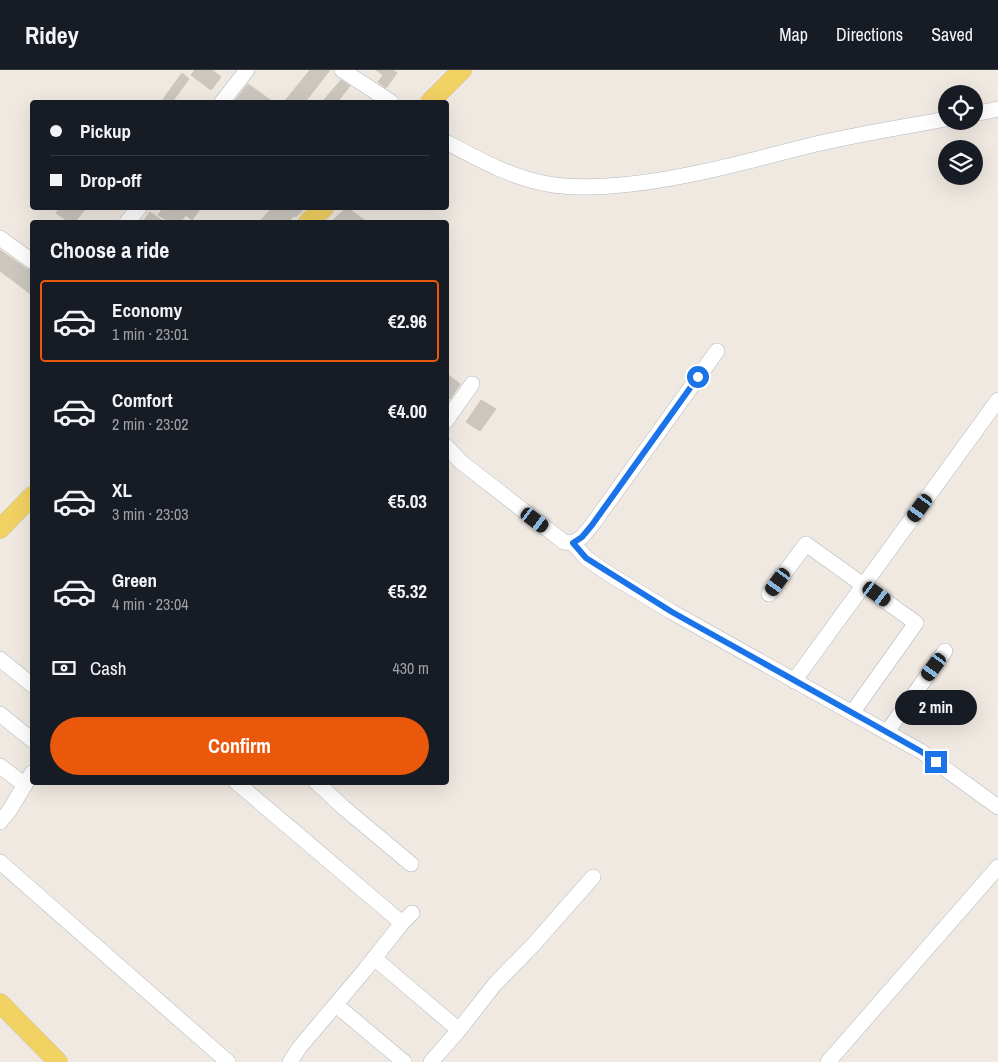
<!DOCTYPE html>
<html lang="en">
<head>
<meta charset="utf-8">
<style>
  :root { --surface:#171b24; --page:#20242c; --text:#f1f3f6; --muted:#9ea1a6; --line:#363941; --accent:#ea580c }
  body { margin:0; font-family:"Archivo Narrow",sans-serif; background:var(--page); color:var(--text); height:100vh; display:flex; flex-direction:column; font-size:19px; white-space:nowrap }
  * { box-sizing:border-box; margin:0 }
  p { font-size:16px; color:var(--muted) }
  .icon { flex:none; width:28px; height:28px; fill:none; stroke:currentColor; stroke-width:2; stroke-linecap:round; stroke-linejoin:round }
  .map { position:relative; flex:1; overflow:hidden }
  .side { position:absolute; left:30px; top:150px; width:419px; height:565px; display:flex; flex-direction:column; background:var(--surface); border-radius:5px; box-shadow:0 5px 20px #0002 }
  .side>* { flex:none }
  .guide { position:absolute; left:30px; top:30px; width:419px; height:110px; border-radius:5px; box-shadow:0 5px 20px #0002; display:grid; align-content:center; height:110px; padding:0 20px; background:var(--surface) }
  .buttons { position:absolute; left:938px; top:15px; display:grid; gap:10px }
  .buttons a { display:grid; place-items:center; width:45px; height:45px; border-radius:50%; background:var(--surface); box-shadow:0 5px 20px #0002; font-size:25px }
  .end { position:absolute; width:22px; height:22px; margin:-11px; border:6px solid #1a73e8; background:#fff; box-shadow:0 0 0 2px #fff }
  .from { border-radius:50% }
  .bubble { position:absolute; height:35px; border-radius:18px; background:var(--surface); box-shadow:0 5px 20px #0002; font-size:16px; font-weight:800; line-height:35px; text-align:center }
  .car { position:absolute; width:15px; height:30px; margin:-15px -8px; border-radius:6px; box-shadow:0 0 4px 1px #0007; background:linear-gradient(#222 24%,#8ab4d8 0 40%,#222 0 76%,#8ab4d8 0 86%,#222 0) }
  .guide b { display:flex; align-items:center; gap:18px; height:48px; font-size:19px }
  .guide b+b { border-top:1px solid var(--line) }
  .guide i { width:12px; height:12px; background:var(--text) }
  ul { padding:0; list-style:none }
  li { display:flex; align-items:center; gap:15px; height:82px; margin:0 10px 8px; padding:0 10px; border:2px solid transparent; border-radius:5px }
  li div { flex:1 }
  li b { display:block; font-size:19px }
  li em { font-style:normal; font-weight:800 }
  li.active { border-color:var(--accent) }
  li>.icon { width:45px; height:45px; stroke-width:1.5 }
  h2 { padding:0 20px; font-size:22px; line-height:60px }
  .pay { display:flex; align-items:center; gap:12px; height:55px; padding:0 20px; font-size:19px }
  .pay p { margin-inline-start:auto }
  .primary-button { display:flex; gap:10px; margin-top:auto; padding:10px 20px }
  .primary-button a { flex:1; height:58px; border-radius:30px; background:var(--accent); color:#fff; font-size:20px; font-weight:800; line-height:58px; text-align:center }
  header { display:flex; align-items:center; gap:30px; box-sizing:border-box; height:70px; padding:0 25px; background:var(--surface); border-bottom:1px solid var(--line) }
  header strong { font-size:24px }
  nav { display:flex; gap:28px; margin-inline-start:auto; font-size:18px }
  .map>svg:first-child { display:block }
  .building { fill:#cbc7bf; stroke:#cbc5ba }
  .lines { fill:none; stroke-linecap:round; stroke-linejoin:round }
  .minor-casing { stroke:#b4b7c1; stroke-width:16 }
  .major-casing { stroke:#c9c9c9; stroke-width:20 }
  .minor { stroke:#fff; stroke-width:15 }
  .major { stroke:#f2d163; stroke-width:19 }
  .route { stroke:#1a73e8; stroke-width:6 }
</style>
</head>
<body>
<header>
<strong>Ridey</strong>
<nav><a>Map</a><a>Directions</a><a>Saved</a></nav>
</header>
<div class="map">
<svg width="998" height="992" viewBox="0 0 998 992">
  <rect width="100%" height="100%" fill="#efe9e1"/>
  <g class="building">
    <path d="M195 0H212L221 7 211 20 191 5Z"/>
    <path d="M310 0H330L305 32H284Z"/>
    <path d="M376 0H393L397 3 386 18 378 12 383 5Z"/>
    <path d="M182 3 189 9 172 32H161Z"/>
    <path d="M341 10 350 16 337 32H322Z"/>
    <path d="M248 14 273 32H234Z"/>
    <path d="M60 138H86L75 152H69L56 143Z"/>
    <path d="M163 138H176L183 143 177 138H201L192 150 186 145 180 152H169L158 145Z"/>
    <path d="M272 138H305L296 147 294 146 288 152H259Z"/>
    <path d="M346 138H348L367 152H331Z"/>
    <path d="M150 142 164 152H143Z"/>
    <path d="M0 180 27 199 32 200V225L0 201Z"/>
    <path d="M446 303 460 314 450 329 446 326Z"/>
    <path d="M481 330 496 339 480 361 466 352Z"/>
  </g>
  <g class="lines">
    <g class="minor-casing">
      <g id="minor">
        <path d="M342 0 391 32"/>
        <path d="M222 32 247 0"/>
        <path d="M974 44 998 39"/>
        <path d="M446 72C478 89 512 108 548 114 575 119 603 117 631 114 694 107 755 89 816 74 859 64 903 57 946 49"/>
        <path d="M127 152 139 138"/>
        <path d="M0 168 32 191"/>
        <path d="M446 351 472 314"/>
        <path d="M446 376 461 392 564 472 573 473 582 467 592 455 717 281"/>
        <path d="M573 473 586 488 609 504 672 542 922 682 998 737"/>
        <path d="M769 524 806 474 916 553 852 643"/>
        <path d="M0 589 32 615"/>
        <path d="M794 611 998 330"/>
        <path d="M0 644 32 670"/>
        <path d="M887 662 945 581"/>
        <path d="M0 696 25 715"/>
        <path d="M236 712 402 853"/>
        <path d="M316 712 344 738 411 794"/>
        <path d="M0 752 9 741 32 703"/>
        <path d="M0 792 228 992"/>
        <path d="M374 888 459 960"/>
        <path d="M336 935 404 992"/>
        <path d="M290 992 299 978 364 901 402 853 412 843"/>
        <path d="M431 992 459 960 495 914 534 874 593 807"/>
        <path d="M828 992 998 797"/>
      </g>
    </g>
    <g class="major-casing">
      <g id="major">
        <path d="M430 32 462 0"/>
        <path d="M308 152 324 138"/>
        <path d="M0 459 32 426"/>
        <path d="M0 933 58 992"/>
      </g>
    </g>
    <use href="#minor" class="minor"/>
    <use href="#major" class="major"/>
  </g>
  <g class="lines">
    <path class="route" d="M698 307 592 455 582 467 573 473 586 488 672 542 876 656 922 682 936 692"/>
  </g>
</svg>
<div class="buttons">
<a><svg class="icon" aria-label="locate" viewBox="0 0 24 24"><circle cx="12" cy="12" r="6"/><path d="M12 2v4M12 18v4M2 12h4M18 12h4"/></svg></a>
<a><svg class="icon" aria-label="layers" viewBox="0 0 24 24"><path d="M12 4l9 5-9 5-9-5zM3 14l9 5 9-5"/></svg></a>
</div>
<i class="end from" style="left:698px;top:307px"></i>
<i class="end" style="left:936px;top:692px"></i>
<div class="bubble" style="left:895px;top:620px;width:82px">2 min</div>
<i class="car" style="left:920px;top:438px;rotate:216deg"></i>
<i class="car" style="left:535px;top:450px;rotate:127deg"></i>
<i class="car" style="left:778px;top:512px;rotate:216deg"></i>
<i class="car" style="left:877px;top:524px;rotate:126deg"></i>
<i class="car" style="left:934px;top:597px;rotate:216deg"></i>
<div class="guide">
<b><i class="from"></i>Pickup</b>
<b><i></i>Drop-off</b>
</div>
<section class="side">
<h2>Choose a ride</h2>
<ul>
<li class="active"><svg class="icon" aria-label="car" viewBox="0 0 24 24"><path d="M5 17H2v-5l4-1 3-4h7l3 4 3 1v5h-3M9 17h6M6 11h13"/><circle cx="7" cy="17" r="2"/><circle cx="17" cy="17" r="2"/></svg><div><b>Economy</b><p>1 min · 23:01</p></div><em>€2.96</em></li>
<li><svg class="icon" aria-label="car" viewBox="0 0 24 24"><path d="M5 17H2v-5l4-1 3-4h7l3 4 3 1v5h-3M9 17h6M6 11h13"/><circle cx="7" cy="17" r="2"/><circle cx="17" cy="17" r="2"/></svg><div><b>Comfort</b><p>2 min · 23:02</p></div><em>€4.00</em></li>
<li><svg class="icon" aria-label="car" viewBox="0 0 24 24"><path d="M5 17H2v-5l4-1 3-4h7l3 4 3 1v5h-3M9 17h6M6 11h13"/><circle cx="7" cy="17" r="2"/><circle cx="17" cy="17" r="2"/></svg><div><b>XL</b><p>3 min · 23:03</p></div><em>€5.03</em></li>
<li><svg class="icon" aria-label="car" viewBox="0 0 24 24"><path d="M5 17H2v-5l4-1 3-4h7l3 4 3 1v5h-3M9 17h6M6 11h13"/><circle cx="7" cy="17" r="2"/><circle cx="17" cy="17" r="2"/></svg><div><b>Green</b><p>4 min · 23:04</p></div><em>€5.32</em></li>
</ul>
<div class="pay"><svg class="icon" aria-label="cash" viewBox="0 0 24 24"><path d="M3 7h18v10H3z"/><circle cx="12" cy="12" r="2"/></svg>Cash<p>430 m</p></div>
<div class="primary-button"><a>Confirm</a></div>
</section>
</div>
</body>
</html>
